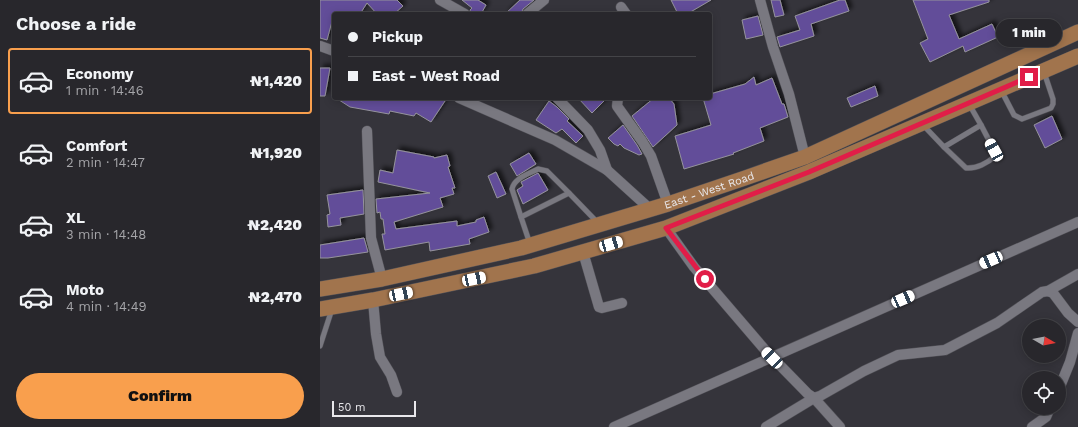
<!DOCTYPE html>
<html lang="en">
<head>
<meta charset="utf-8">
<style>
  :root { --surface:#28272c; --page:#343338; --text:#f1f3f6; --muted:#a5a5a9; --line:#444448; --accent:#f99f4d }
  body { margin:0; font-family:"Work Sans",sans-serif; background:var(--page); color:var(--text); height:100vh; display:flex; flex-direction:column; font-size:15px; white-space:nowrap }
  * { box-sizing:border-box; margin:0 }
  p { font-size:13px; color:var(--muted) }
  .icon { flex:none; width:22px; height:22px; fill:none; stroke:currentColor; stroke-width:2; stroke-linecap:round; stroke-linejoin:round }
  .map { position:relative; flex:1; overflow:hidden }
  .details { display:flex; flex-direction:column; background:var(--surface); width:320px }
  .details>* { flex:none }
  .top-card { position:absolute; left:12px; top:12px; width:380px; height:88px; border-radius:4px; box-shadow:0 2px 10px #0003,0 0 0 1px var(--line); display:grid; align-content:center; height:88px; padding:0 16px; background:var(--surface) }
  .needle { width:26px; rotate:99deg }
  .tools { position:absolute; left:702px; top:319px; display:grid; gap:8px }
  .tools a { display:grid; place-items:center; width:44px; height:44px; border-radius:50%; background:var(--surface); box-shadow:0 2px 10px #0003,0 0 0 1px var(--line); font-size:20px }
  .scale { position:absolute; left:12px; bottom:10px; width:84px; box-sizing:border-box; padding-left:4px; border:2px solid #e9e8ec; border-top:0; font-size:11px; line-height:14px; white-space:nowrap; color:#e9e8ec; -webkit-text-stroke:3px #35343b; paint-order:stroke }
  .end { position:absolute; width:18px; height:18px; margin:-9px; border:5px solid #e11d48; background:#fff; box-shadow:0 0 0 2px #fff }
  .from { border-radius:50% }
  .bubble { position:absolute; height:28px; border-radius:14px; background:var(--surface); box-shadow:0 2px 10px #0003,0 0 0 1px var(--line); font-size:13px; font-weight:800; line-height:28px; text-align:center }
  .car { position:absolute; width:12px; height:24px; margin:-12px -6px; border-radius:5px; box-shadow:0 0 3px 1px #0007; background:linear-gradient(#fff 24%,#345 0 40%,#fff 0 76%,#345 0 86%,#fff 0) }
  .top-card b { display:flex; align-items:center; gap:14px; height:38px; font-size:15px }
  .top-card b+b { border-top:1px solid var(--line) }
  .top-card i { width:10px; height:10px; background:var(--text) }
  ul { padding:0; list-style:none }
  li { display:flex; align-items:center; gap:12px; height:66px; margin:0 8px 6px; padding:0 8px; border:2px solid transparent; border-radius:4px }
  li div { flex:1 }
  li b { display:block; font-size:15px }
  li em { font-style:normal; font-weight:800 }
  li.selected { border-color:var(--accent) }
  li>.icon { width:36px; height:36px; stroke-width:1.5 }
  h2 { padding:0 16px; font-size:18px; line-height:48px }
  .cta { display:flex; gap:8px; margin-top:auto; padding:8px 16px }
  .cta a { flex:1; height:46px; border-radius:24px; background:var(--accent); color:#111; font-size:16px; font-weight:800; line-height:46px; text-align:center }
  main { display:flex; flex:1; min-height:0 }
  .map>svg:first-child { display:block }
  .building { fill:#624e99; stroke:#95939c; filter:url(#shadow) }
  .lines { fill:none; stroke-linecap:round; stroke-linejoin:round }
  .lane-casing { stroke:#525157; stroke-width:6 }
  .street-casing { stroke:#525157; stroke-width:11 }
  .primary-casing { stroke:#525157; stroke-width:16 }
  .lane { stroke:#797880; stroke-width:5 }
  .street { stroke:#797880; stroke-width:10 }
  .primary { stroke:#a1744d; stroke-width:15 }
  .route { stroke:#e11d48; stroke-width:5 }
  .labels { text-anchor:middle; stroke-width:4; stroke-linejoin:round; paint-order:stroke }
  .street-label { font-size:11px; fill:#e9e8ec; stroke:#35343b }
</style>
</head>
<body>
<main>
<section class="details">
<h2>Choose a ride</h2>
<ul>
<li class="selected"><svg class="icon" aria-label="car" viewBox="0 0 24 24"><path d="M5 17H2v-5l4-1 3-4h7l3 4 3 1v5h-3M9 17h6M6 11h13"/><circle cx="7" cy="17" r="2"/><circle cx="17" cy="17" r="2"/></svg><div><b>Economy</b><p>1 min · 14:46</p></div><em>₦1,420</em></li>
<li><svg class="icon" aria-label="car" viewBox="0 0 24 24"><path d="M5 17H2v-5l4-1 3-4h7l3 4 3 1v5h-3M9 17h6M6 11h13"/><circle cx="7" cy="17" r="2"/><circle cx="17" cy="17" r="2"/></svg><div><b>Comfort</b><p>2 min · 14:47</p></div><em>₦1,920</em></li>
<li><svg class="icon" aria-label="car" viewBox="0 0 24 24"><path d="M5 17H2v-5l4-1 3-4h7l3 4 3 1v5h-3M9 17h6M6 11h13"/><circle cx="7" cy="17" r="2"/><circle cx="17" cy="17" r="2"/></svg><div><b>XL</b><p>3 min · 14:48</p></div><em>₦2,420</em></li>
<li><svg class="icon" aria-label="car" viewBox="0 0 24 24"><path d="M5 17H2v-5l4-1 3-4h7l3 4 3 1v5h-3M9 17h6M6 11h13"/><circle cx="7" cy="17" r="2"/><circle cx="17" cy="17" r="2"/></svg><div><b>Moto</b><p>4 min · 14:49</p></div><em>₦2,470</em></li>
</ul>
<div class="cta"><a>Confirm</a></div>
</section>
<div class="map">
<svg width="758" height="427" viewBox="0 0 758 427">
  <defs>
    <filter id="shadow"><feDropShadow dx="3.5" dy="-3.5" stdDeviation="2" flood-color="#0009"/></filter>
  </defs>
  <rect width="100%" height="100%" fill="#35343b"/>
  <g class="building">
    <path d="M0 0H77L83 6 74 14H57L47 3 40 14H14L7 40 0 38Z"/>
    <path d="M142 0H158L166 5 161 14H151L150 10 152 8Z"/>
    <path d="M200 0H214L203 9 201 14H185Z"/>
    <path d="M351 0H391L367 14H358Z"/>
    <path d="M451 0H460L464 15 455 17Z"/>
    <path d="M520 0H525L529 11 491 24 494 36 460 47 457 37 480 30 475 16Z"/>
    <path d="M593 0H669V2L629 15 639 39 672 24 678 37 645 52 643 46 610 62 600 43 608 39Z"/>
    <path d="M438 16 443 35 426 39 422 20Z"/>
    <path d="M0 68H10L5 96H0Z"/>
    <path d="M434 77 436 85 452 78 462 104H464L468 117 440 128 444 141 413 153 414 154 364 169 355 136 391 125 383 98H390V94L425 84Z"/>
    <path d="M555 86 558 96 531 107 527 98Z"/>
    <path d="M16 98H127L111 122 96 113 94 116 70 111 69 114 30 107Z"/>
    <path d="M258 98H287L272 113Z"/>
    <path d="M334 98H349L354 104 357 125 333 147 312 116Z"/>
    <path d="M229 101 237 107 249 119 247 121 263 136 256 143 242 129 236 133 216 120Z"/>
    <path d="M732 116 742 139 725 148 714 125Z"/>
    <path d="M303 125 317 145 322 154 319 155 304 148 300 144 298 146 294 144 288 138Z"/>
    <path d="M77 150 114 157V158L127 155 130 166 128 167 135 188H132L134 194 120 198 123 207 74 222 76 229 137 221V226L156 222V220L164 217 169 232 149 239 150 244 110 251 109 242 65 250 62 234H65L63 219H61L60 212 57 213 56 199 110 193 58 182 60 170 73 173Z"/>
    <path d="M209 153 216 164 197 176 190 164Z"/>
    <path d="M176 172 186 194 177 198 168 176Z"/>
    <path d="M218 173 228 190 203 204 197 190 203 186 201 182Z"/>
    <path d="M43 190 44 214 20 218 21 225 8 227 7 215 10 214 7 195Z"/>
    <path d="M44 238 48 252 8 258H0V245Z"/>
  </g>
  <g class="lines">
    <g class="lane-casing">
      <g id="lane">
        <path d="M681 90 694 115 702 119 731 108 733 104V99L724 72"/>
        <path d="M604 126 624 147 661 125 649 104"/>
        <path d="M624 147 646 168C656 169 668 163 675 156L674 150 661 125"/>
        <path d="M201 217 192 189C194 178 209 174 218 169L227 171 249 193"/>
        <path d="M210 244 201 217 249 193 278 223"/>
        <path d="M0 346 12 309"/>
      </g>
    </g>
    <g class="street-casing">
      <g id="street">
        <path d="M120 0 145 14"/>
        <path d="M440 0 453 47 469 94 485 157"/>
        <path d="M301 7 306 14"/>
        <path d="M207 14 224 0"/>
        <path d="M0 46 14 51"/>
        <path d="M139 98 235 140 287 170 330 209"/>
        <path d="M237 98 268 130 280 150 287 170"/>
        <path d="M298 98 297 106 322 141 331 156 348 204"/>
        <path d="M47 131 51 238 62 279"/>
        <path d="M346 228 374 267 446 351 488 394 494 398 520 427"/>
        <path d="M263 252 279 307 282 308 302 303"/>
        <path d="M728 291 733 293 748 313 758 322"/>
        <path d="M53 300 56 334 60 357 71 375 77 392"/>
        <path d="M739 389 750 362 758 333"/>
        <path d="M294 427 758 222"/>
        <path d="M446 427 494 398 500 396 544 371 578 355 625 350 677 323 722 292 728 291 758 274"/>
        <path d="M712 427 726 417 730 408"/>
      </g>
    </g>
    <g class="primary-casing">
      <g id="primary">
        <path id="s1" d="M0 289 62 279 201 248 348 204 425 178 485 157 758 32"/>
        <path d="M0 309 53 300 214 266 346 228 489 172 758 56"/>
      </g>
    </g>
    <use href="#lane" class="lane"/>
    <use href="#street" class="street"/>
    <use href="#primary" class="primary"/>
  </g>
  <g class="lines">
    <path class="route" d="M385 279 346 228 489 172 709 77"/>
  </g>
  <g class="labels">
    <g class="street-label">
      <text dy="4" stroke="none"><textPath href="#s1" startOffset="402">East - West Road</textPath></text>
    </g>
  </g>
</svg>
<div class="tools">
<a><svg class="needle" viewBox="-14 -14 28 28"><path d="M0-13l5 13h-10z" fill="#e53935"/><path d="M0 13l5-13h-10z" fill="#a5a5a9"/></svg></a>
<a><svg class="icon" aria-label="locate" viewBox="0 0 24 24"><circle cx="12" cy="12" r="6"/><path d="M12 2v4M12 18v4M2 12h4M18 12h4"/></svg></a>
</div>
<div class="scale">50 m</div>
<i class="end from" style="left:385px;top:279px"></i>
<i class="end" style="left:709px;top:77px"></i>
<div class="bubble" style="left:676px;top:19px;width:66px">1 min</div>
<i class="car" style="left:674px;top:150px;rotate:331deg"></i>
<i class="car" style="left:291px;top:244px;rotate:74deg"></i>
<i class="car" style="left:671px;top:260px;rotate:246deg"></i>
<i class="car" style="left:154px;top:279px;rotate:78deg"></i>
<i class="car" style="left:81px;top:294px;rotate:78deg"></i>
<i class="car" style="left:583px;top:299px;rotate:66deg"></i>
<i class="car" style="left:452px;top:358px;rotate:315deg"></i>
<div class="top-card">
<b><i class="from"></i>Pickup</b>
<b><i></i>East - West Road</b>
</div>
</div>
</main>
</body>
</html>
